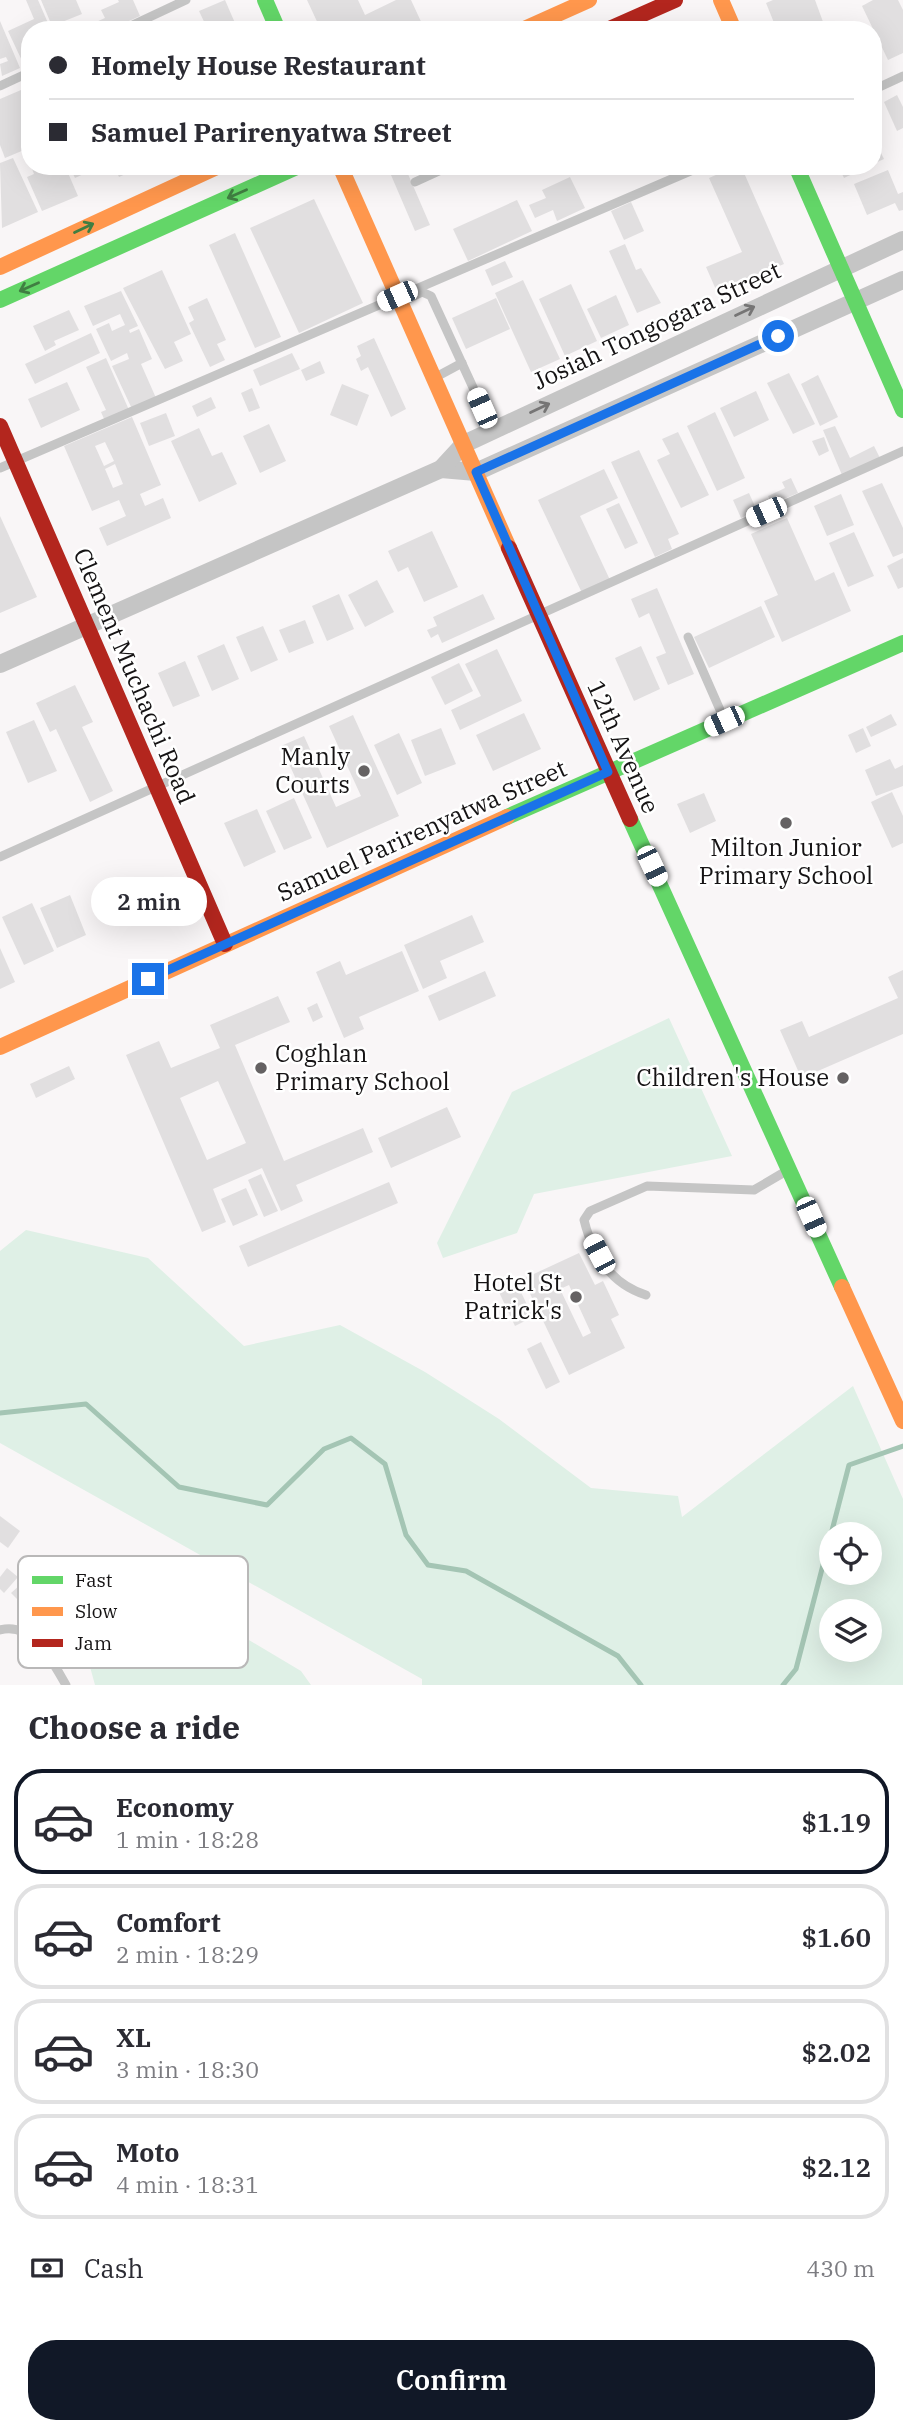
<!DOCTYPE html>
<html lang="en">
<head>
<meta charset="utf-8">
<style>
  :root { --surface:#fff; --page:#f2f2f3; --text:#2b2b33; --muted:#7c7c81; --line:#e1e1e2; --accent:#111827 }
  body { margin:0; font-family:"IBM Plex Serif",serif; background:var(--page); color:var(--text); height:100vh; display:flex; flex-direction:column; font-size:26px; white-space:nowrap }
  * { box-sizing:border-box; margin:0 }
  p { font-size:23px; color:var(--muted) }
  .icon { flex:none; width:38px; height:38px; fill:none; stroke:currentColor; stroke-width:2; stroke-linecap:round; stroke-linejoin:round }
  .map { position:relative; height:1685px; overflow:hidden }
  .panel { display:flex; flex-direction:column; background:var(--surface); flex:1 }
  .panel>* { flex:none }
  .hud { position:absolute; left:21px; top:21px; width:861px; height:154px; border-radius:28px; box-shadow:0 7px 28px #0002; display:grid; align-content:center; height:154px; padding:0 28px; background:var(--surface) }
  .controls { position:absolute; left:819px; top:1522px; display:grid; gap:14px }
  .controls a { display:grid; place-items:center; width:63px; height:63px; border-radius:50%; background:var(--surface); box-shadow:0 7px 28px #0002; font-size:35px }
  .end { position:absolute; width:32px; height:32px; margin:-16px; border:9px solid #1a73e8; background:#fff; box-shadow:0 0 0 4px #fff }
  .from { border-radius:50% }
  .bubble { position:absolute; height:49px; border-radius:24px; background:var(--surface); box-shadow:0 7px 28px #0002; font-size:23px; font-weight:600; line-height:49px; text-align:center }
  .car { position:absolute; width:21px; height:42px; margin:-21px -10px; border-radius:9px; box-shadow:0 0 5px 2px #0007; background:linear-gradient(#fff 24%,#345 0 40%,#fff 0 76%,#345 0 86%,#fff 0) }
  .hud b { display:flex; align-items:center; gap:24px; height:66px; font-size:26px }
  .hud b+b { border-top:2px solid var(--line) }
  .hud i { width:18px; height:18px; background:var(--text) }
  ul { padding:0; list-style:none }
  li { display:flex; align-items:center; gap:21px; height:105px; margin:0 14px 10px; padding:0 14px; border:4px solid var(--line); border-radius:28px }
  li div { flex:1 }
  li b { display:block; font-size:26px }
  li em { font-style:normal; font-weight:600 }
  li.current { border-color:var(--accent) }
  li>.icon { width:63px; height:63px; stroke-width:1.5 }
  h2 { padding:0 28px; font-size:32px; line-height:84px }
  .pay { display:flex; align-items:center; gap:18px; height:77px; padding:0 28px; font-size:26px }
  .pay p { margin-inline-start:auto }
  .action { display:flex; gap:14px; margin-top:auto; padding:14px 28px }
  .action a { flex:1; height:80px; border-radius:28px; background:var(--accent); color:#fff; font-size:28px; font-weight:600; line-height:80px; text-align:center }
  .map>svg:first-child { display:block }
  .green { fill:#dff0e6; fill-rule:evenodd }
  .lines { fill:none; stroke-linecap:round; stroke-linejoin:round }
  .stream { stroke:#a4c5b4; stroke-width:5 }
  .building { fill:#e1dfe0; fill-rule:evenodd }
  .lane { stroke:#c5c5c5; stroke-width:9 }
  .street { stroke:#c5c5c5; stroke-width:18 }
  .fast { stroke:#63d668; stroke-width:16 }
  .slow { stroke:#ff974d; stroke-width:16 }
  .jam { stroke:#b3261e; stroke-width:16 }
  .oneway { stroke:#407e42 }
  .oneway2 { stroke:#767575 }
  .route { stroke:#1a73e8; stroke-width:9 }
  .poi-dot { fill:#656263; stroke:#fff; stroke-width:2.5 }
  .labels { text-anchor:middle; stroke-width:5; stroke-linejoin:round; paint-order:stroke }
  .street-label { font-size:24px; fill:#151314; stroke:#fff }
  .poi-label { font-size:24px; fill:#151314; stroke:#fff; text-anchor:end }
  .key { fill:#fff; stroke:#b9b8b8; stroke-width:2 }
  .key-label { font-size:19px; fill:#151314 }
</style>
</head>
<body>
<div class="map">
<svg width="903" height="1685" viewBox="0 0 903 1685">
  <rect width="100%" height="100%" fill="#f9f6f7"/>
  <g class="green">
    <path d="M669 1018 732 1156 534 1194 517 1233 443 1258 437 1243 512 1092Z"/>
    <path d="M26 1230 148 1258 244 1346 340 1325 425 1372 499 1419 591 1488 678 1496 682 1517 853 1386 903 1499V1685H422V1679L0 1443V1251ZM831 1535H870V1573H831ZM831 1612H870V1650H831Z"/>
    <path d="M175 1596 301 1671 311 1685H95L73 1605 114 1626Z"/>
  </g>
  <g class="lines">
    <g class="stream">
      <path d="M0 1413 86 1404 179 1487 267 1505 324 1449 351 1438 385 1464 406 1535 428 1565 466 1571 618 1656 641 1685"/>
      <path d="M783 1685 796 1669 849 1465 903 1446"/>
    </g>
  </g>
  <g class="building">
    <path d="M26 0H38L51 30H30V63L24 65 8 31 34 19Z"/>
    <path d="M41 0H76L82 14 52 26Z"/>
    <path d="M118 0H133L140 16 109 30H78L105 18 101 10 119 2Z"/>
    <path d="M225 0 238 30H208L199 11Z"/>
    <path d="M307 0H358L365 15 396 0H411L424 28 321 30Z"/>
    <path d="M773 0H815L826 30H777L766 3Z"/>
    <path d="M873 0H898L903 10V53L888 60 862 6Z"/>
    <path d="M0 21 20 68 2 76 0 64 8 61 6 57 0 59Z"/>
    <path d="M21 90 30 110V164L24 150 5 158 0 145V99Z"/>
    <path d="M897 95 903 107V128L897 131 884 102Z"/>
    <path d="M873 137 884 159 873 164Z"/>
    <path d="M13 158 38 212 2 228 0 163Z"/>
    <path d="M31 166H65L78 196 42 211 27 177 34 174Z"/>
    <path d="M69 166H101L75 178Z"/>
    <path d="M114 166H143L119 177Z"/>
    <path d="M391 166H427L408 174 430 225 415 231 388 168Z"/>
    <path d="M736 166H741L784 264 717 292 706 267 742 252 709 178Z"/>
    <path d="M838 166H869L844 178Z"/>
    <path d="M888 170 898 194 903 192V210L899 211 895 203 867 215 854 184Z"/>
    <path d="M570 177 585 208 557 221 553 210 535 218 529 205 546 198 542 190Z"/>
    <path d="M314 199 363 303 299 333 250 228Z"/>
    <path d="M517 200 532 231 468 261 453 229Z"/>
    <path d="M631 202 644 231 624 240 611 211Z"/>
    <path d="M235 233 281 337 255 348 209 245Z"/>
    <path d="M625 244 636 270 641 268 661 303 637 313 609 251Z"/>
    <path d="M505 261 513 277 492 286 485 270Z"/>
    <path d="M162 270 191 334 174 342 183 361 165 369 123 288Z"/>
    <path d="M523 280 560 359 531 372 495 293Z"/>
    <path d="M571 284 597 341 565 356 539 299Z"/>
    <path d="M121 291 138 326 129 330 130 333 139 329 152 359 141 364 156 398 132 409 112 366 129 359 127 353 111 361 96 329 109 323 112 331 125 325 120 314 93 326 84 306Z"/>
    <path d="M616 295 629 325 601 338 587 309Z"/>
    <path d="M207 298 226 340 217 344 225 360 210 367 189 323 194 320 188 307Z"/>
    <path d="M496 298 510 329 466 349 452 318Z"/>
    <path d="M69 310 79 330 54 341 56 345 45 351 33 326Z"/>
    <path d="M91 333 100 353 35 384 25 364Z"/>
    <path d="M374 338 406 409 391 417 368 367 361 371 356 359 361 356 357 346Z"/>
    <path d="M292 353 300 369 260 386 253 370Z"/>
    <path d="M106 358 129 410 105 421 101 412 106 410 86 367Z"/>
    <path d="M320 361 325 373 306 381 301 370Z"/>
    <path d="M789 373 815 424 793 434 767 383Z"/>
    <path d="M818 375 838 417 820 426 801 384Z"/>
    <path d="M67 382 80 410 41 428 28 399Z"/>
    <path d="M342 384 369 395 357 426 330 415Z"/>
    <path d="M252 388 260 408 249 412 241 393Z"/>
    <path d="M756 391 769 420 734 437 720 408Z"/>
    <path d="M211 397 216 408 197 417 192 406Z"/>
    <path d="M715 412 745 478 717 491 687 426Z"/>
    <path d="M166 413 175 436 149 446 140 423Z"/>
    <path d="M132 417 161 485 140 494 145 506 163 498 171 518 107 546 99 528 126 516 119 500 92 511 64 446ZM105 442 114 461 104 466 95 446ZM115 464 123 484 113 488 105 469Z"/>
    <path d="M269 424 286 461 260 473 243 436Z"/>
    <path d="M835 426 850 458 874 446 880 458 842 475 823 430Z"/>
    <path d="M199 428 212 456 222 452 237 484 199 502 171 441Z"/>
    <path d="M678 432 709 495 681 508 657 460 670 454 662 439Z"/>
    <path d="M824 437 829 451 819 456 812 441Z"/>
    <path d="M639 450 679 534 668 539 672 549 655 557 611 462Z"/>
    <path d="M604 469 618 498 580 516 610 580 582 593 538 500Z"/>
    <path d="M791 478 798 493 772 504 768 496 785 488 782 482Z"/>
    <path d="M882 483 903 528V553L893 557 862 491Z"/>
    <path d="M749 493 757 511 741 518 733 500Z"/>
    <path d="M841 494 854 525 827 536 814 506Z"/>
    <path d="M619 503 638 543 625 549 606 509Z"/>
    <path d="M0 516 37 597 0 613Z"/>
    <path d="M787 518 815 581 834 572 851 611 782 642 764 601 778 595 751 534Z"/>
    <path d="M432 531 458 587 424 602 408 567 398 572 388 551Z"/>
    <path d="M854 532 874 576 848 587 829 543Z"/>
    <path d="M903 558V587L898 589 887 566Z"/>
    <path d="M377 580 394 612 365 627 348 595Z"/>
    <path d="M657 588 694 674 668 685 656 657 666 653 649 613 639 618 631 599Z"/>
    <path d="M339 594 354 629 327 641 312 606Z"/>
    <path d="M483 594 495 619 442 643 438 634 431 638 427 630 437 626 433 617Z"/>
    <path d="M761 606 775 637 709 668 694 637Z"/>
    <path d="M305 620 314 643 289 653 279 630Z"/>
    <path d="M263 626 278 660 251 672 236 637Z"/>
    <path d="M224 644 239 679 212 691 197 656Z"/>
    <path d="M641 646 660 689 634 701 615 658Z"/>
    <path d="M497 649 522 701 460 730 451 710 481 696 465 664Z"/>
    <path d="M185 661 200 696 173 707 158 673Z"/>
    <path d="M459 663 473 691 445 705 431 677Z"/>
    <path d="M75 685 93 722 82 727 113 791 90 802 56 729 50 732 36 703Z"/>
    <path d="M524 713 541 749 493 771 476 735Z"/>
    <path d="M891 714 897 725 871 737 866 727Z"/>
    <path d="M353 715 399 816 327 848 281 746 304 736 336 807 361 796 329 726Z"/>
    <path d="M34 720 57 771 28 783 6 732Z"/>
    <path d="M441 728 456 764 425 776 411 740Z"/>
    <path d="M863 728 871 746 856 753 848 735Z"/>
    <path d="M399 733 422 783 397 795 374 745Z"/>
    <path d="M890 759 895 769 903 765V786L876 796 865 770Z"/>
    <path d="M892 792 903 816V843L892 848 871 802Z"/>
    <path d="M704 793 716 821 690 833 677 804Z"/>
    <path d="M294 798 312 838 284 850 266 811Z"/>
    <path d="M257 809 276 852 244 867 224 823Z"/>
    <path d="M70 895 86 935 57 948 40 908Z"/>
    <path d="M32 903 54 951 24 965 2 917Z"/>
    <path d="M472 915 484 942 440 961 447 978 423 989 404 945Z"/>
    <path d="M0 948 15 982 0 989Z"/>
    <path d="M402 951 419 991 359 1017 364 1029 344 1038 316 972 340 961 346 975Z"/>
    <path d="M903 970V1034L811 1074 810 1071 800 1075 780 1030 802 1021 809 1037 898 998 888 977Z"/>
    <path d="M485 971 496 996 439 1021 428 996Z"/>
    <path d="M278 996 290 1022 235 1045 284 1161 363 1128 373 1152 296 1185 303 1201 281 1211 262 1168 213 1189 226 1222 202 1232 126 1055 159 1041 171 1068 220 1048 210 1025ZM218 1081 246 1143 207 1160 180 1098Z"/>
    <path d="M317 1003 323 1017 313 1022 307 1008Z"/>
    <path d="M69 1066 75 1079 36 1098 30 1084Z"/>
    <path d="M447 1107 461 1137 391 1168 378 1138Z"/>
    <path d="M261 1174 278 1211 264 1217 248 1180Z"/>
    <path d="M389 1182 398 1203 248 1267 239 1246Z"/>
    <path d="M246 1188 258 1215 233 1226 221 1199Z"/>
    <path d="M579 1253 595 1285 603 1281 619 1315 611 1319 625 1348 569 1375 523 1279ZM569 1285 591 1333 583 1337 560 1289Z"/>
    <path d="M516 1282 533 1317 515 1326 498 1290Z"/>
    <path d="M541 1342 560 1382 546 1389 527 1349Z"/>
    <path d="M0 1516 20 1531 8 1548 0 1542Z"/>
    <path d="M7 1568 18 1577 4 1593 0 1589V1577Z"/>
    <path d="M21 1584 30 1593 21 1603 11 1593Z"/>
  </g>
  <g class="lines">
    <g class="lane">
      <path d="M122 30 186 0"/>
      <path d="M0 86 30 72"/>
      <path d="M873 90 903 76"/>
      <path d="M415 182 450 166"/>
      <path d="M402 302 422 292 431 296 493 431"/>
      <path d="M436 377 462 363"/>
      <path d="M0 468 702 166"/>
      <path d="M688 637 724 719"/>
      <path d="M0 857 903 451"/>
      <path d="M646 1295C611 1284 593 1256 584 1220L590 1211 647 1186 754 1190 788 1170"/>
      <path d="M0 1630C33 1621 53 1663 66 1685"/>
    </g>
    <g class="street">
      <path d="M441 469 476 472 903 280"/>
      <path d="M0 664 441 469 464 444 903 240"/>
    </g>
    <g class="fast">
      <path d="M265 0 278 30"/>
      <path d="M796 166 903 410"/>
      <path d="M0 300 299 166"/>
      <path d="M507 817 903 643"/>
      <path d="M630 819 842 1287"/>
    </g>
    <g class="slow">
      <path d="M721 0 734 30"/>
      <path d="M522 30 589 0"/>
      <path d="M340 166 509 548"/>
      <path d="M0 267 219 166"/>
      <path d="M0 1047 507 817"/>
      <path d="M842 1287 903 1421"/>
    </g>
    <g class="jam">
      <path d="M607 30 675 0"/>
      <path d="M0 426 225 944"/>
      <path d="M509 548 630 819"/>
    </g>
  </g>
  <defs><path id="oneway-shaft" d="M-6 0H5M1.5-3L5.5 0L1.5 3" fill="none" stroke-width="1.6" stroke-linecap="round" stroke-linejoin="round" transform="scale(1.75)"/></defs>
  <g class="oneway">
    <use href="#oneway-shaft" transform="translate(237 194) rotate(156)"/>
    <use href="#oneway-shaft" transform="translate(84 228) rotate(-25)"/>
    <use href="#oneway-shaft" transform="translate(29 287) rotate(156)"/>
  </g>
  <g class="oneway2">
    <use href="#oneway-shaft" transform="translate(745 311) rotate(-25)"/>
    <use href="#oneway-shaft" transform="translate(540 408) rotate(-25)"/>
  </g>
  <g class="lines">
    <path class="route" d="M148 979 608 772 476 472 778 336"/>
  </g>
  <g class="poi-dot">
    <circle cx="364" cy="771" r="7"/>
    <circle cx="786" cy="823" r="7"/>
    <circle cx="261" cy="1068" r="7"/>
    <circle cx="843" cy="1078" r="7"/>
    <circle cx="576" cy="1297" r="7"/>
  </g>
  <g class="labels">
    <g class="street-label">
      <text transform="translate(657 326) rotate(-25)" y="8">Josiah Tongogara Street</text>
      <text transform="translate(134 676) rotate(67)" y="8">Clement Muchachi Road</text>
      <text transform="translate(623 747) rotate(66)" y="8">12th Avenue</text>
      <text transform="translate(422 831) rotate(-24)" y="8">Samuel Parirenyatwa Street</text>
    </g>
    <g class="poi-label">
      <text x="350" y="765">Manly<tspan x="350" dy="28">Courts</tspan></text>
      <text x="786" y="856" text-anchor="middle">Milton Junior<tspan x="786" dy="28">Primary School</tspan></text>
      <text x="275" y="1062" text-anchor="start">Coghlan<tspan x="275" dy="28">Primary School</tspan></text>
      <text x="829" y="1086">Children's House</text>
      <text x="562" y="1291">Hotel St<tspan x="562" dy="28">Patrick's</tspan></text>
    </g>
  </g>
  <rect x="18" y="1556" width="230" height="112" rx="10" class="key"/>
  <rect x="32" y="1576" width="31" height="8" fill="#63d668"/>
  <rect x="32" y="1607" width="31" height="9" fill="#ff974d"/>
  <rect x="32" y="1639" width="31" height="8" fill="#b3261e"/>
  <g class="key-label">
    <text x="75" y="1587">Fast</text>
    <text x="75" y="1618">Slow</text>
    <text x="75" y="1650">Jam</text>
  </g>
</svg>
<div class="controls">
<a><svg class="icon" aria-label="locate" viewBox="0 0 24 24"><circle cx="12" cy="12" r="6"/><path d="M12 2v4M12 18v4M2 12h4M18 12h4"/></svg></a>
<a><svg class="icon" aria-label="layers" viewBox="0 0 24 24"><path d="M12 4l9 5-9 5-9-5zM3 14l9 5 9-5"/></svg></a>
</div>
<i class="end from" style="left:778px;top:336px"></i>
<i class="end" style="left:148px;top:979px"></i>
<div class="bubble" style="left:91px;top:877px;width:116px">2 min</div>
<i class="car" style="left:397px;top:296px;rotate:246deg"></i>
<i class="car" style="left:482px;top:408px;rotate:336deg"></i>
<i class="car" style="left:766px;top:512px;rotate:246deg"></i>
<i class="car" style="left:724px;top:721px;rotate:246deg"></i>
<i class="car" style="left:652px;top:866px;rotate:155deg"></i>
<i class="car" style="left:811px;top:1217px;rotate:156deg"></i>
<i class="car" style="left:599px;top:1254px;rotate:332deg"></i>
<div class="hud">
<b><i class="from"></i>Homely House Restaurant</b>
<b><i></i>Samuel Parirenyatwa Street</b>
</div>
</div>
<section class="panel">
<h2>Choose a ride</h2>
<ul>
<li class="current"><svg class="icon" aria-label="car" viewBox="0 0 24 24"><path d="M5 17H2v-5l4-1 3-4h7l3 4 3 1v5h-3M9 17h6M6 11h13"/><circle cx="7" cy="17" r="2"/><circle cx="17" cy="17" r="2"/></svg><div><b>Economy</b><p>1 min · 18:28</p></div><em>$1.19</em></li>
<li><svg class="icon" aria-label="car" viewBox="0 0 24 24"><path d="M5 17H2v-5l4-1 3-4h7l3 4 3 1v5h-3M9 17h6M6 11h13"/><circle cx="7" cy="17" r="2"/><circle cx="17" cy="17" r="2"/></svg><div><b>Comfort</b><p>2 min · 18:29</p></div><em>$1.60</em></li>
<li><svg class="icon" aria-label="car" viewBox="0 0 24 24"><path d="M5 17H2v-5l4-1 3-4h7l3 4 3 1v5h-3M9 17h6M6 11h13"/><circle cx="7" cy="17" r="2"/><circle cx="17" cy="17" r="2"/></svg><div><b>XL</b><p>3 min · 18:30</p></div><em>$2.02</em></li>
<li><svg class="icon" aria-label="car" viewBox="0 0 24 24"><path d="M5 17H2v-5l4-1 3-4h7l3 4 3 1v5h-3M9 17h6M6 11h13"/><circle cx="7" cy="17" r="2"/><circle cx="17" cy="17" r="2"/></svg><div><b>Moto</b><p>4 min · 18:31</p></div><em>$2.12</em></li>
</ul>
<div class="pay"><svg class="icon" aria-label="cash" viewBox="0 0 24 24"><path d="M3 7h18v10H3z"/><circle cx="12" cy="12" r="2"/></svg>Cash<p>430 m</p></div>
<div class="action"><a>Confirm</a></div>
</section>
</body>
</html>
